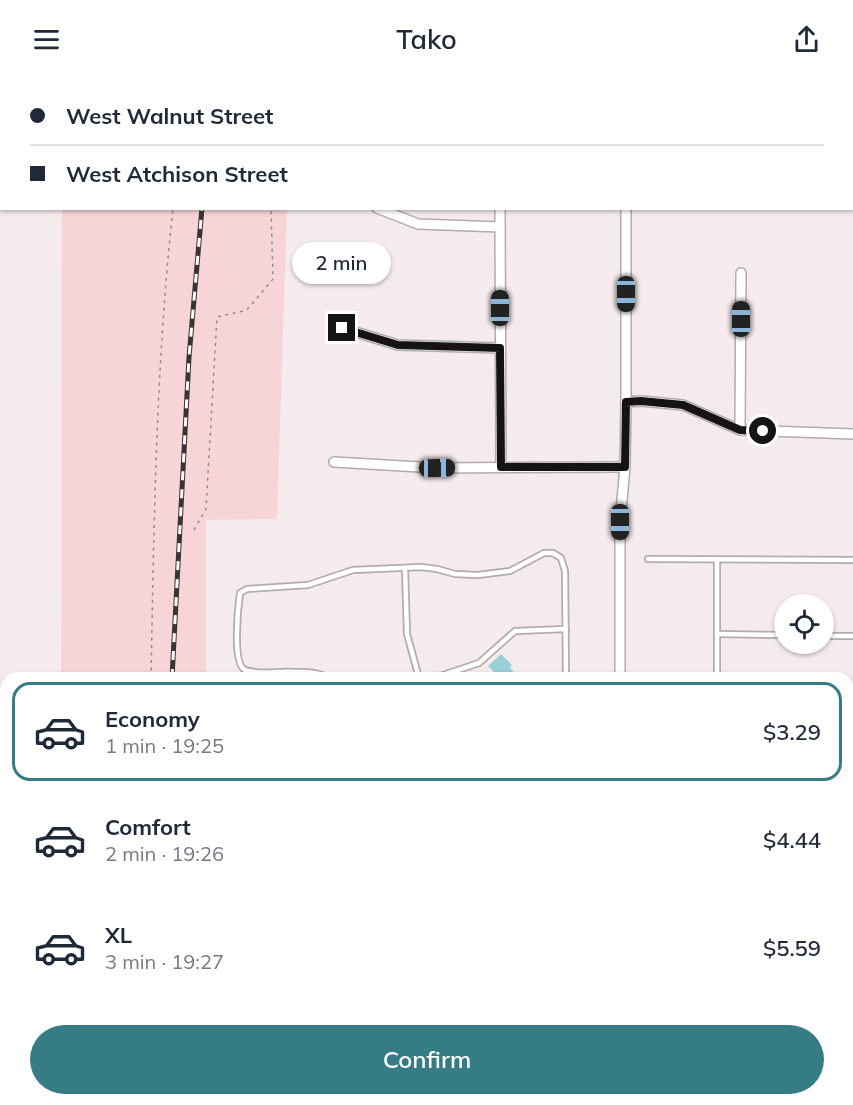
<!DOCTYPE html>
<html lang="en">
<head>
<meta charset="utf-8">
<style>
  :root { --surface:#fff; --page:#f2f2f3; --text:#1f2937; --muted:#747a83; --line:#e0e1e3; --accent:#357c85 }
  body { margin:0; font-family:Mulish,sans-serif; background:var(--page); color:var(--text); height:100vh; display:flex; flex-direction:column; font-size:22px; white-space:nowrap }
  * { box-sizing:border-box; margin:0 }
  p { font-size:20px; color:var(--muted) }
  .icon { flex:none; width:33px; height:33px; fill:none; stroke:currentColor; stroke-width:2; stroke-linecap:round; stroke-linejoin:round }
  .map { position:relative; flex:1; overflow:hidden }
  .panel { position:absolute; left:0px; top:594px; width:854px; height:434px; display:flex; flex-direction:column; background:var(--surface); border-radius:18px 18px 0 0; box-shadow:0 2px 4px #0004 }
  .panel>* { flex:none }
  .top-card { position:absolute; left:0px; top:0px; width:854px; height:132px; box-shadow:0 2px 4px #0004; display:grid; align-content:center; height:132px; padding:0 30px; background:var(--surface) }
  .tools { position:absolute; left:774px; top:516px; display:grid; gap:12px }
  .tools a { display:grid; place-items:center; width:60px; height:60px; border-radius:50%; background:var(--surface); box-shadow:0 2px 4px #0004; font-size:30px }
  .end { position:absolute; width:27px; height:27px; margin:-14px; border:8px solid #161313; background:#fff; box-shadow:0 0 0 3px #fff }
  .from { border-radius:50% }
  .bubble { position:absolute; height:42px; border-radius:21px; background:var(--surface); box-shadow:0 2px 4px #0004; font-size:20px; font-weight:600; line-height:42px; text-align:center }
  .car { position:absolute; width:18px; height:36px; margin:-18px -9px; border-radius:8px; box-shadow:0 0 4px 2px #0007; background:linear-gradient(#222 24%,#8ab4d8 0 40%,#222 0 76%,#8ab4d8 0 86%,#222 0) }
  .top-card b { display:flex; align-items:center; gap:21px; height:57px; font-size:22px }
  .top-card b+b { border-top:2px solid var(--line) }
  .top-card i { width:15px; height:15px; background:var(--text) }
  ul { padding:10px 0 0; list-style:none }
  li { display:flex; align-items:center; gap:18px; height:99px; margin:0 12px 9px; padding:0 18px; border:3px solid transparent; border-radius:18px }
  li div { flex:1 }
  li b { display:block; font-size:22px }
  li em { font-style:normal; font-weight:600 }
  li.selected { border-color:var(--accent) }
  li>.icon { width:54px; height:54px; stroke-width:1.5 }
  .cta { display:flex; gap:12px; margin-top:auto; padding:12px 30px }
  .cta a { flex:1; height:69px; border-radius:36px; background:var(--accent); color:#fff; font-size:24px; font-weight:600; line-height:69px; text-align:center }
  header { display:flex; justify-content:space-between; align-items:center; height:78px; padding:0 30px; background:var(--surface); font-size:27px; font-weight:600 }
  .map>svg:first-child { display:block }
  .green { fill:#f7d4d5 }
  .building { fill:#99cfd6 }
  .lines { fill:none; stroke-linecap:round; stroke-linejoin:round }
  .service-casing { stroke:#b4abab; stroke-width:8 }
  .minor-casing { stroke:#b4abab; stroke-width:12 }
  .secondary-casing { stroke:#b4abab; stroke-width:16 }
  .path { stroke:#928b8c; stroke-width:1.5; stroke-dasharray:3 4.5; stroke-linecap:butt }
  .service { stroke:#fff; stroke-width:4.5 }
  .minor { stroke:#fff; stroke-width:9 }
  .secondary { stroke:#fff; stroke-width:14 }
  .rail-casing { stroke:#383434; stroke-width:5 }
  .rail { stroke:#fefafa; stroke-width:3; stroke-dasharray:9; stroke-linecap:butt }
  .route { stroke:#161313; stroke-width:8 }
</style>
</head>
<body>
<header><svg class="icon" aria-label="menu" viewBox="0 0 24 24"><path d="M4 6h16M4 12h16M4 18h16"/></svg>Tako<svg class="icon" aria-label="share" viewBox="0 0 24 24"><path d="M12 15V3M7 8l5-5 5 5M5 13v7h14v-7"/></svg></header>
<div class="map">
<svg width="853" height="1027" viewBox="0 0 853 1027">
  <rect width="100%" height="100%" fill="#f5ebec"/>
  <g class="green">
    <path d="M62 0H314V2Z"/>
    <path d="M62 131H287L277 441 206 442V600H61Z"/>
  </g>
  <path class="building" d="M501 576 512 587 510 589 516 597 512 600H500L488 588Z"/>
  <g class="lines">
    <g class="service-casing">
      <g id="service">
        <path d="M648 481 853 482"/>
        <path d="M717 482V600"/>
        <path d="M405 491 407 556 419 600"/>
        <path d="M717 556 784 557"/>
        <path d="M824 558H853"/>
        <path d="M328 600C317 593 305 594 292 594 278 593 258 597 245 592 232 586 238 529 240 515L247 511 308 507 353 492 421 489 437 491 455 496 478 497 510 493 544 475H553L561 480 565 493 566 600"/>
        <path d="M434 600 479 585 515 553 566 551"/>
        <path d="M848 635H853"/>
        <path d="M848 710H853"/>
        <path d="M848 778H853"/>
        <path d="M849 872 853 824"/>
        <path d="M848 942H853"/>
      </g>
    </g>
    <g class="minor-casing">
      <g id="minor">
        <path d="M621 0V2"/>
        <path d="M379 1 380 0"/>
        <path d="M500 2V0"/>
        <path d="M852 72H853"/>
        <path d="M0 87 2 86"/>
        <path d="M377 130 418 146 500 149"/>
        <path d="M500 130 501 389"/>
        <path d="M342 250 398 267 500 270"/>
        <path d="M626 324 641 323 683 327 740 352 853 356"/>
        <path d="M740 352 741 195"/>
        <path d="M334 384 437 390 625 389"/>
        <path d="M620 600V444L625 389 626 324V130"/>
        <path d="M0 771H6"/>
        <path d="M848 872H853"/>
        <path d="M0 956H6"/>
        <path d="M852 1018 853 1002"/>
        <path d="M621 1022 622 1027"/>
      </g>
    </g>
    <g class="secondary-casing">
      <g id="secondary">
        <path d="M848 1018H853"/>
        <path d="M0 1020H6"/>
      </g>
    </g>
    <g class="path">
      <path d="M191 0V2"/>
      <path d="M2 2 6 0"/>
      <path d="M277 2V0"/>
      <path d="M194 452 206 431 217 239 247 232 273 201 271 130"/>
      <path d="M151 600C154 444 156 286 173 130"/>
    </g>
    <use href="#service" class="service"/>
    <use href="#minor" class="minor"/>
    <use href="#secondary" class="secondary"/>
    <g class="rail-casing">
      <g id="rail">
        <path d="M226 2V0"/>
        <path d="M172 600 189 279 202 130"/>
        <path d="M145 1027 146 1022"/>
      </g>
    </g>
    <use href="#rail" class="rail"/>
  </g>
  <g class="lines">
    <path class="route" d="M342 250 398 267 500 270 501 389H625L626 324 641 323 683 327 740 352 763 353"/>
  </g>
</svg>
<div class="tools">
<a><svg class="icon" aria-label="locate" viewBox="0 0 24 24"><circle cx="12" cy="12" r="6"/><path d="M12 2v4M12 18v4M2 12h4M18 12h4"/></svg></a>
</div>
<i class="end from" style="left:763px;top:353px"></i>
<i class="end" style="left:342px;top:250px"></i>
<div class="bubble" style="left:292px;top:164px;width:99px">2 min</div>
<i class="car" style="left:626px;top:216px;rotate:180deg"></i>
<i class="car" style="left:500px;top:230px;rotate:0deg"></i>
<i class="car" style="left:741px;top:241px;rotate:0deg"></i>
<i class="car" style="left:437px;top:390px;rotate:89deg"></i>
<i class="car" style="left:620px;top:444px;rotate:180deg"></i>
<div class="top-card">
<b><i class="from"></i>West Walnut Street</b>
<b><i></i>West Atchison Street</b>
</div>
<section class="panel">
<ul>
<li class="selected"><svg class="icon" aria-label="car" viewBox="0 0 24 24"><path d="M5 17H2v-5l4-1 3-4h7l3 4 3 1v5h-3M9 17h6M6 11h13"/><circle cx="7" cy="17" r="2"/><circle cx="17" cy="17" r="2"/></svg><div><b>Economy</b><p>1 min · 19:25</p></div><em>$3.29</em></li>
<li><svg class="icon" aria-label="car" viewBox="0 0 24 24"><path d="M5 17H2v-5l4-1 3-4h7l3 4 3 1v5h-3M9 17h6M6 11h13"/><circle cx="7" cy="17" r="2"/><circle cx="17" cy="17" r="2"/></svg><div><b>Comfort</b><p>2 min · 19:26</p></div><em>$4.44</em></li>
<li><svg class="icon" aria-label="car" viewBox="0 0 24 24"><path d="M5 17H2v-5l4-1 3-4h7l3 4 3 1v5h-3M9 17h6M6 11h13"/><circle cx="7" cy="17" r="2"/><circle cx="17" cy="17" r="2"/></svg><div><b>XL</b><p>3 min · 19:27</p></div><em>$5.59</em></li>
</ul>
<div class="cta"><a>Confirm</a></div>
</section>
</div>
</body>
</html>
